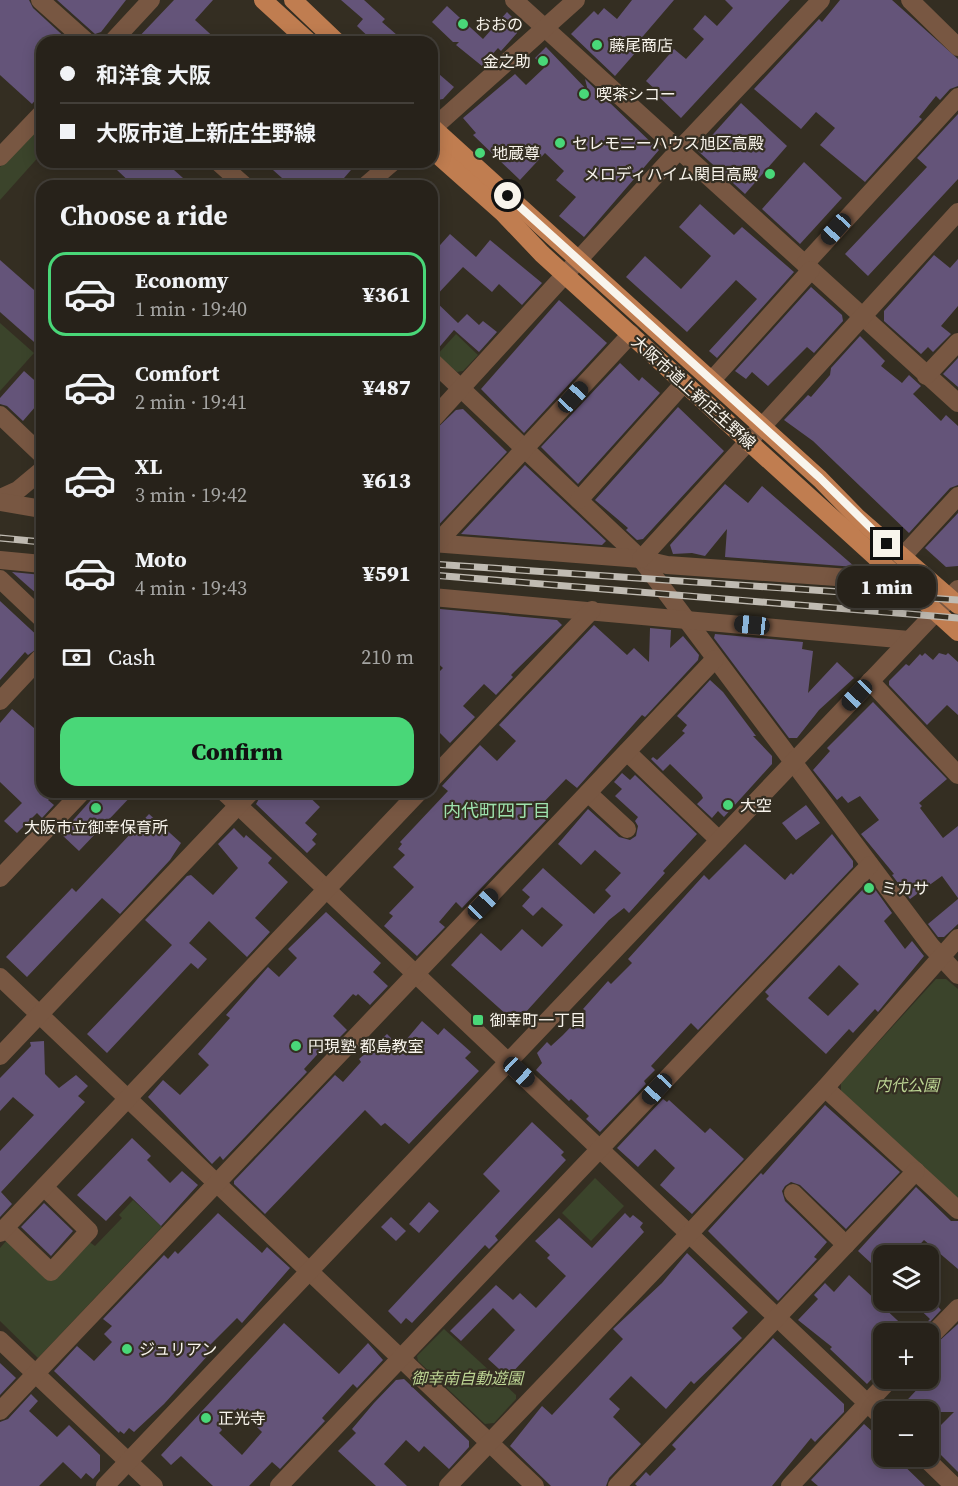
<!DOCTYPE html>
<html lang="en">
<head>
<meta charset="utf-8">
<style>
  :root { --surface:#27221a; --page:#2f2a23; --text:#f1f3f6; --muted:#a4a4a2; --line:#433f39; --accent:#49d778 }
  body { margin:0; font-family:"Source Serif 4","Noto Sans JP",serif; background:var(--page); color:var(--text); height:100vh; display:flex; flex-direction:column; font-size:22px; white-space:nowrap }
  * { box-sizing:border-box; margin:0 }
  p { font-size:20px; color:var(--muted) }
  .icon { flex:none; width:33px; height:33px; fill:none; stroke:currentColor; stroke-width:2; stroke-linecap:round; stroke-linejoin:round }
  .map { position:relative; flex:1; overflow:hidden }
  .side { position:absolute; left:36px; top:180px; width:402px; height:618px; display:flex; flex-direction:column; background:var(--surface); border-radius:18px; box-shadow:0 3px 15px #0003,0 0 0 2px var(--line) }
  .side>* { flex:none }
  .hud { position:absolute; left:36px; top:36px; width:402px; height:132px; border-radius:18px; box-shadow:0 3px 15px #0003,0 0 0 2px var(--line); display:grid; align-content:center; height:132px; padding:0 24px; background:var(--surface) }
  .controls { position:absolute; left:873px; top:1245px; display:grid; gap:12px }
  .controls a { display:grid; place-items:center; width:66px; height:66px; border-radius:12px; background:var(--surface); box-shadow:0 3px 15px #0003,0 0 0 2px var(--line); font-size:30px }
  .end { position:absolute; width:27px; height:27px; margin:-14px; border:8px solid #f8f4ec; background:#111; box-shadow:0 0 0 3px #111 }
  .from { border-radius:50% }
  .bubble { position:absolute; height:42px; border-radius:18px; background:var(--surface); box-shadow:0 3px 15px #0003,0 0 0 2px var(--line); font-size:20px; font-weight:800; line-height:42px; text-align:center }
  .car { position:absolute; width:18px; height:36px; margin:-18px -9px; border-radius:8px; box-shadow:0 0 4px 2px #0007; background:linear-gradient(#222 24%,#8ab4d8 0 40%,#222 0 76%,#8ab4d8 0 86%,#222 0) }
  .hud b { display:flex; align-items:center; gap:21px; height:57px; font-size:22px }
  .hud b+b { border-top:2px solid var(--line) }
  .hud i { width:15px; height:15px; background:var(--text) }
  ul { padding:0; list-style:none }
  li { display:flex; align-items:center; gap:18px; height:84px; margin:0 12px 9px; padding:0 12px; border:3px solid transparent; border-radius:18px }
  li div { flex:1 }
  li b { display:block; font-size:22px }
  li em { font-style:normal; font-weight:800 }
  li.selected { border-color:var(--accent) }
  li>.icon { width:54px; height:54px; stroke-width:1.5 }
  h2 { padding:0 24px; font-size:27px; line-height:72px }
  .pay { display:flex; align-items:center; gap:15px; height:66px; padding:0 24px; font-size:22px }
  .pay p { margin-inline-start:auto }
  .primary-button { display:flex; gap:12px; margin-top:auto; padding:12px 24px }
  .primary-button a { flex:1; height:69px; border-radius:18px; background:var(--accent); color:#111; font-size:24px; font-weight:800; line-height:69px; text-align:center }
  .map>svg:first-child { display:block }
  .green { fill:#3b442b }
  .building { fill:#645479; fill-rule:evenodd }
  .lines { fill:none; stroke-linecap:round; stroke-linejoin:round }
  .minor { stroke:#785742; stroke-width:18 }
  .major { stroke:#c07d50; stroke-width:18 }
  .rail-casing { stroke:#c0bbb2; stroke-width:7 }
  .rail { stroke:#342e22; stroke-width:4.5; stroke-dasharray:14; stroke-linecap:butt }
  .route { stroke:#f8f4ec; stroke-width:8 }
  .poi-dot { fill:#49d778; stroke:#342e22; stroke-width:2 }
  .labels { text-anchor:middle; stroke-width:4.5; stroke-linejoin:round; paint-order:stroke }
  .poi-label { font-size:16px; fill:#f8f4ec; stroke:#342e22; text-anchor:start }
  .street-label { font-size:16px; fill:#f8f4ec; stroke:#342e22 }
  .park-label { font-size:16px; font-style:italic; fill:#bcd493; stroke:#342e22 }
  .neighbourhood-label { font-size:18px; fill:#9de1ac; stroke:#342e22 }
</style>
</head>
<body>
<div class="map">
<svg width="958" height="1486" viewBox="0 0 958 1486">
  <rect width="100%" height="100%" fill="#342e22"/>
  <g class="green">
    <path d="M42 122V153L0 200V167Z"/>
    <path d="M0 323 34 353 0 391Z"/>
    <path d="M456 334 478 355 463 371 457 372 437 355Z"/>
    <path d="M936 979H946L958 989V1199L841 1092V1083Z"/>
    <path d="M595 1178 624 1206 591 1241 562 1213Z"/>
    <path d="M133 1200 162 1227 38 1358 0 1321V1248L7 1240 51 1279 88 1241 95 1246 122 1218 119 1215Z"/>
    <path d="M444 1329 516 1395V1399L494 1423 485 1424 418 1361 417 1356Z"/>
  </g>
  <g class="building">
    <path d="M0 0H29L33 8 69 41 42 42V92L32 104 0 75Z"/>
    <path d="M57 0H126L101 32 95 34Z"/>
    <path d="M174 0H213L195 20 219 42H134Z"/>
    <path d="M341 0H364L385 19 382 22 405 42H374L357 26 363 19Z"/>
    <path d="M632 0H674L632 49 636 52 615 76 571 34 594 11 598 15 604 8 617 19Z"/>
    <path d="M725 0H790L681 118 655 93 657 91 646 81 674 49 686 59 704 39 693 29 705 15 717 26 733 8Z"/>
    <path d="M840 0H892L958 59V86L950 89 940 100 936 96 919 117 922 119 865 182 820 145 835 128 816 112 801 129 754 89 819 19 822 22Z"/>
    <path d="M447 6 483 39 507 12 517 22V33L501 51 498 48 482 66 456 45 459 42H453L432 22Z"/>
    <path d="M546 47 588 91 585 79 659 150 584 237 559 216 576 197 556 180 564 171 545 153 520 180 473 135 476 133 463 118 515 74 526 85 544 68 535 58Z"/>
    <path d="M432 68 454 87 443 99 432 101Z"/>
    <path d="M741 103 787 146 745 194 698 151Z"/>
    <path d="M958 114V179L868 276 845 254 927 167 917 158Z"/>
    <path d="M124 162H165L192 186H134L117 170Z"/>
    <path d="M264 162H358L337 186H291Z"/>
    <path d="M804 162 842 198 800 244 762 209Z"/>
    <path d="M700 204 734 235 742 227 794 272 717 358 709 351 757 299 736 280 687 332 626 277 645 256 681 289 711 256 679 227Z"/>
    <path d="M450 234 476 257 490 240 542 283 522 305 499 284 492 292 463 267 433 299 458 323 467 314 479 325 483 321 497 332 479 352 454 330 436 351 432 350V254Z"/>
    <path d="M934 255 950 268 958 259V306L941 326 951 334 933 352 928 347 921 354 884 321V311Z"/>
    <path d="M0 260 42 297V349L0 312Z"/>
    <path d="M811 287 842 315 843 321 814 353 807 347 768 386 752 372 746 379 735 371Z"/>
    <path d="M559 300 607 343 524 433 481 389Z"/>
    <path d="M860 336 885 361 881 366 902 383 909 375 921 386 913 394 941 421 946 415 958 426V485L950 488 909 533 813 441 784 420 808 395 811 397 830 375 831 368Z"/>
    <path d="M958 358V387L943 374Z"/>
    <path d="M620 363 639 381 642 377 660 393 578 484 541 447Z"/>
    <path d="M24 371 42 387V399L23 421 7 406 0 404V398Z"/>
    <path d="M678 407 724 451 643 539 637 540 626 530 628 528 595 500Z"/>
    <path d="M463 409 507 452 432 532V433L456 410Z"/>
    <path d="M525 465 606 541 602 545 461 534Z"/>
    <path d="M725 484 748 503 762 486 855 567 725 557 727 529 705 556 692 553 673 554 670 545Z"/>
    <path d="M958 513V566L946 567 925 548Z"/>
    <path d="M12 572 42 575V598L30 588Z"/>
    <path d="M0 601 42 640V645L28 655 25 652 0 680Z"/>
    <path d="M440 609 557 620 562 625 511 675 513 677 496 695 484 684 463 706 475 717 450 743 432 725V679L443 668 432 658V614Z"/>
    <path d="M594 625 627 655 634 648 649 662 650 628 671 630 670 648 683 636 699 655 698 660 645 717 642 715 577 788 566 779 539 807 549 817 462 908 456 902 439 922 445 927 417 956 384 926 393 916 389 913 414 887 393 867 405 855 398 849 402 844 400 842 448 791 442 786 480 745 497 761 516 741 499 725Z"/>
    <path d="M715 634 803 642 802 649 813 651 808 693 837 662 854 678 819 710 797 738H789L714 638Z"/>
    <path d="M925 653 933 660 939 653 946 655 948 653 958 662V715L947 705 927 725 889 685V681L906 664 909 666 920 654 922 656Z"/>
    <path d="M710 680 723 692 756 736H753L772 756V764L724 817 718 811 712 818 697 804 703 798 701 794 670 764 663 771 651 759 653 757 657 760 685 733 682 731 687 725 677 716Z"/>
    <path d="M873 702 947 779 919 803 922 806 920 808 943 838 958 826V898L942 876 910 899 892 875 894 874 861 834 879 820 860 796 848 803 842 796 837 800 813 770 830 751 827 748Z"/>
    <path d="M12 709 34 728 42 719V792H56L48 800 54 805 42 818 37 813 17 833 4 821 22 803 0 782V723Z"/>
    <path d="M622 773 630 780 635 775 697 834 663 871 665 873 629 913 624 908 609 920 516 1023 451 965 481 933 501 951 522 929 542 947 563 925 542 907 533 916 522 906 530 897 522 890 543 868 594 914 611 896 605 890 621 873 595 850 581 865 558 844 588 809 619 837 630 840 636 836 638 826 635 821 638 817 615 796 622 789 614 782Z"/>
    <path d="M98 792H135L79 851 61 834Z"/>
    <path d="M263 792H304L320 807 305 823 317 834 312 840 316 844 307 853 256 804Z"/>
    <path d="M806 805 820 823 796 840 782 823Z"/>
    <path d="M149 814 181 843 170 860 120 914 102 898 27 977 6 957 72 888 76 892Z"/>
    <path d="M234 828 244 838 246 835 272 858 268 863 288 882 255 918 270 932 247 957 209 921 189 943 207 959 198 969 191 963 107 1053 87 1034 172 945 145 920 187 876 191 875 213 895 238 868 218 844Z"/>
    <path d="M832 834 853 861V867L698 1030 691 1023 651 1066 655 1070 644 1081 646 1084 600 1132 586 1119 589 1116 571 1099 569 1101 536 1070 542 1063 537 1053 547 1042 551 1046 563 1035 586 1011 583 1009 608 981 611 984 632 963 628 959 704 875 709 880 745 844 785 880 791 873 793 875Z"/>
    <path d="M867 885H872L892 913 884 921 905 949 912 941 924 956 878 1012 875 1009 853 1033 849 1029 826 1054 766 999 769 996 765 992ZM839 965 859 984 828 1016 808 998Z"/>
    <path d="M958 899V924L944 937H938L928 924Z"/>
    <path d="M326 912 381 963 373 972 388 986 370 1005 358 994 356 996 353 994 333 1016 347 1030 328 1049 325 1046 304 1069 307 1072 223 1160 220 1156 212 1164 148 1097 163 1080 180 1095 209 1065 198 1054 230 1018 226 1015 268 967 279 977 297 958 288 949Z"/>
    <path d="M422 1021 438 1035 444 1028 471 1052 465 1058 479 1071 409 1144 385 1123 381 1126 365 1110 265 1214 234 1184V1181L335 1075 343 1082 361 1062 359 1059 387 1034 400 1047Z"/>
    <path d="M44 1041 45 1074 59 1088 76 1075 88 1086 78 1096 85 1102 1 1192 12 1204 0 1217V1151L34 1115 13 1097 0 1111V1078L31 1046 30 1042Z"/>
    <path d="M663 1099 667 1102 669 1100 705 1133 710 1128 744 1159 692 1214 660 1185 675 1168 655 1149 638 1167 617 1148Z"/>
    <path d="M825 1105 900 1172 846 1229 800 1185 791 1182 785 1186 782 1191 785 1201 827 1242 814 1257 817 1259 778 1301 708 1231 761 1173 763 1175Z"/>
    <path d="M532 1122 564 1152 561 1155 566 1160 495 1236 498 1240 489 1249 485 1245 412 1323 406 1318 401 1324 388 1311 500 1191 483 1174Z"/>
    <path d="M132 1138 151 1156 147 1160 170 1183 182 1171 198 1185 161 1226 130 1196 106 1221 77 1195Z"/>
    <path d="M916 1187 951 1221H958V1269L924 1240 909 1256H884V1275L858 1251Z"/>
    <path d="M429 1202 439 1211 419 1233 409 1224Z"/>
    <path d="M44 1203 73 1231 51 1256 21 1227Z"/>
    <path d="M218 1213 262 1253 267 1247 290 1268 242 1323 237 1318 206 1349 210 1353 164 1404 134 1432 129 1428 124 1434 120 1431 119 1433 54 1371 77 1346 94 1361 112 1342 104 1334 112 1326 103 1319 164 1255 168 1259 175 1251 178 1254Z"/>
    <path d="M625 1213 630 1218 633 1215 643 1223 640 1227 644 1232 508 1377 488 1359 515 1330 493 1308 461 1341 450 1331 496 1285 513 1300 520 1293 536 1308 566 1276 547 1258 550 1255 535 1241 559 1218 592 1248Z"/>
    <path d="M391 1217 406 1231 396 1241 381 1227Z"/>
    <path d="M687 1253 748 1312 732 1328 742 1338 694 1384 691 1381 666 1409 631 1376 609 1399 620 1409 613 1417 641 1444 609 1478 606 1486H551L510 1446 542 1406 552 1415 623 1339 613 1329 662 1283Z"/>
    <path d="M849 1275 912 1334H884V1366L867 1384 830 1349 832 1347 798 1320 818 1299 814 1295 825 1283 834 1292Z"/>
    <path d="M910 1300H932L941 1310 919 1334H916L930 1319Z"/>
    <path d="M284 1323 339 1374 368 1343 383 1360 357 1388 353 1384 322 1418 325 1421 280 1469 272 1462 249 1486H213L181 1456 171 1465 161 1455ZM238 1408 262 1432 242 1455 219 1433 222 1430 219 1426Z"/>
    <path d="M958 1324V1472L928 1442V1438L954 1412H896L938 1367 928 1358V1351Z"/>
    <path d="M773 1338 844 1404V1412L815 1442 811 1438 772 1486H637L635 1484 646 1472 650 1476 676 1449 672 1445 687 1429Z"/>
    <path d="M0 1363 16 1378 0 1395Z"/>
    <path d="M404 1379 469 1441V1447L449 1469 424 1446 419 1452 406 1440 384 1464 407 1486H376L338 1451 356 1433 352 1429 374 1403 396 1380Z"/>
    <path d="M31 1394 38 1401 29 1411 57 1437 69 1425 100 1455V1471L93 1479 86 1473 81 1479 63 1462 39 1486H0V1422L8 1419Z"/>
    <path d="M864 1424 884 1442V1456H894L925 1486H818L811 1480Z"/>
  </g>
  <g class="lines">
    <g class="minor">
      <path d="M40 0 87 42"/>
      <path d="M514 0 958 403"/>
      <path d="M910 0 958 47"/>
      <path d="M112 42 151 0"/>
      <path d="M432 129 576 0"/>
      <path d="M0 157 42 113"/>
      <path d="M218 162 245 186"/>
      <path d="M365 186 393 162"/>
      <path d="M805 264 958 97"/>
      <path d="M432 361 641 559 931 946 958 975"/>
      <path d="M926 376 958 342"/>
      <path d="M712 380 811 270"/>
      <path d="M0 415 42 455"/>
      <path d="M432 420 678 151 821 0"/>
      <path d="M0 498 18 490 42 470"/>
      <path d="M579 500 684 383"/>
      <path d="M0 502 42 509"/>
      <path d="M432 543 641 559 667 565 864 579 884 564"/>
      <path d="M437 543 631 334"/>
      <path d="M902 557 958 496"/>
      <path d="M641 559 958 212"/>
      <path d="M0 560 42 564"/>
      <path d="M0 579 42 619"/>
      <path d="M432 597 909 640"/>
      <path d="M870 681 958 775"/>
      <path d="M0 701 42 656"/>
      <path d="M627 752 719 840"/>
      <path d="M432 779 592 610"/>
      <path d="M224 792 884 1419"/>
      <path d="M588 793 627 829"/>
      <path d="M0 878 82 792"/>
      <path d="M0 977 535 1486"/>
      <path d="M0 1056 251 792"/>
      <path d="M825 1088 958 1210"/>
      <path d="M793 1193 846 1245"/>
      <path d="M5 1228 51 1272 89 1231 44 1187"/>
      <path d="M0 1233 419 792"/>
      <path d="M928 1339 958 1308"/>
      <path d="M0 1340 154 1486"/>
      <path d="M0 1411 715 659"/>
      <path d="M923 1456 954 1486"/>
      <path d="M105 1486 958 589"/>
      <path d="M279 1486 870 865"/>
      <path d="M448 1486 689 1234 825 1088 958 938"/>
      <path d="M617 1486 916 1171"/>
      <path d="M790 1486 891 1378"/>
    </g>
    <g class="major">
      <path d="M263 0 309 42"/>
      <path d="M293 0 337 42"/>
      <path d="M432 127 820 479 857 517 958 605"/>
      <path d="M432 150 503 213 542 254 958 632"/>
    </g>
    <g class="rail-casing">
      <g id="rail">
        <path d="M0 538 42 542"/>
        <path d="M432 564 958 600"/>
        <path d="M432 575 958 618"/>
      </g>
    </g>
    <use href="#rail" class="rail"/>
  </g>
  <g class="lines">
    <path class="route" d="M508 196 820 478 887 544"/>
  </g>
  <g class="poi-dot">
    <circle cx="463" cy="24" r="6"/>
    <circle cx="597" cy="45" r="6"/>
    <circle cx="543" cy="61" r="6"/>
    <circle cx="584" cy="94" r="6"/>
    <circle cx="560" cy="143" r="6"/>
    <circle cx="480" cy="153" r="6"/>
    <circle cx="770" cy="174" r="6"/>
    <circle cx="728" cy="805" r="6"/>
    <circle cx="96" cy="808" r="6"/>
    <circle cx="869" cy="888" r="6"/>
    <rect x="472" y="1014" width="12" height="12" rx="3"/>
    <circle cx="296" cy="1046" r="6"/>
    <circle cx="127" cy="1349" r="6"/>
    <circle cx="206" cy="1418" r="6"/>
  </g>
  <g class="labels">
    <g class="poi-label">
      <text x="475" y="30">おおの</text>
      <text x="609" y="51">藤尾商店</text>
      <text x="531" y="67" text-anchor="end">金之助</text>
      <text x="596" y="100">喫茶シコー</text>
      <text x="572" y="149">セレモニーハウス旭区高殿</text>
      <text x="492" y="159">地蔵尊</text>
      <text x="758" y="180" text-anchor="end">メロディハイム関目高殿</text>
      <text x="740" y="811">大空</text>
      <text x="96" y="833" text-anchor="middle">大阪市立御幸保育所</text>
      <text x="881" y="894">ミカサ</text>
      <text x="490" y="1026">御幸町一丁目</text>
      <text x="308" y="1052">円現塾 都島教室</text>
      <text x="139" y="1355">ジュリアン</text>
      <text x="218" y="1424">正光寺</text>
    </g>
    <g class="street-label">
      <text transform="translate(694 392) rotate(42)" y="6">大阪市道上新庄生野線</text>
    </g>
    <g class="park-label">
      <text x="907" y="1091">内代公園</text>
      <text x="467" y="1384">御幸南自動遊園</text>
    </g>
    <g class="neighbourhood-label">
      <text x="497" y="817">内代町四丁目</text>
    </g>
  </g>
</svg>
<div class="controls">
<a><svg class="icon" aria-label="layers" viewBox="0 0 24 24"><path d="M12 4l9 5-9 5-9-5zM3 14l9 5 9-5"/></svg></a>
<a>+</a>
<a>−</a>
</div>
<i class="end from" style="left:508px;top:196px"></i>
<i class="end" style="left:887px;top:544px"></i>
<div class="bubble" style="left:837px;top:566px;width:99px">1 min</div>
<i class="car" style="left:836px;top:229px;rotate:222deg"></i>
<i class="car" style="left:573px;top:397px;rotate:43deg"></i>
<i class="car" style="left:752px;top:625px;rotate:276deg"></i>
<i class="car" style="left:857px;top:695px;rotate:224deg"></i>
<i class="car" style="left:483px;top:904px;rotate:44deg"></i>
<i class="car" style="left:519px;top:1072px;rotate:133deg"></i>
<i class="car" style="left:657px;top:1089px;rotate:223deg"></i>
<div class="hud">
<b><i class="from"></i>和洋食 大阪</b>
<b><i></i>大阪市道上新庄生野線</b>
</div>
<section class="side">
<h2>Choose a ride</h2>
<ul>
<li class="selected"><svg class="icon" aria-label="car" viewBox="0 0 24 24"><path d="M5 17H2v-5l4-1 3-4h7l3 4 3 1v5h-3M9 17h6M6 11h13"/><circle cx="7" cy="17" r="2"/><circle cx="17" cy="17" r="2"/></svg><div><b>Economy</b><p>1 min · 19:40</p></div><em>¥361</em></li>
<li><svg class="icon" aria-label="car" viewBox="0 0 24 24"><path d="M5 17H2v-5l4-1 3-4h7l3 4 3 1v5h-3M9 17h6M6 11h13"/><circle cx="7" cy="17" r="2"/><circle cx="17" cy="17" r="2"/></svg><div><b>Comfort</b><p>2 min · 19:41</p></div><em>¥487</em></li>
<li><svg class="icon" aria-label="car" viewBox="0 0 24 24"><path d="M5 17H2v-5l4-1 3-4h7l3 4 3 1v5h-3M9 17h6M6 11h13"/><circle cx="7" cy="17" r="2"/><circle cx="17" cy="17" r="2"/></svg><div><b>XL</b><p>3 min · 19:42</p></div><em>¥613</em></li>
<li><svg class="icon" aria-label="car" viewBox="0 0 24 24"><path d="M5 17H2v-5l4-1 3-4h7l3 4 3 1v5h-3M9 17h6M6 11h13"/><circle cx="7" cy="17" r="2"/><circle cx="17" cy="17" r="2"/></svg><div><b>Moto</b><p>4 min · 19:43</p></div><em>¥591</em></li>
</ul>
<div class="pay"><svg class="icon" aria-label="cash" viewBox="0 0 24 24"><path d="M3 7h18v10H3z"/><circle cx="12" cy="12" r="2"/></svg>Cash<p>210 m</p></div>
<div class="primary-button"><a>Confirm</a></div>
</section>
</div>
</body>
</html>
